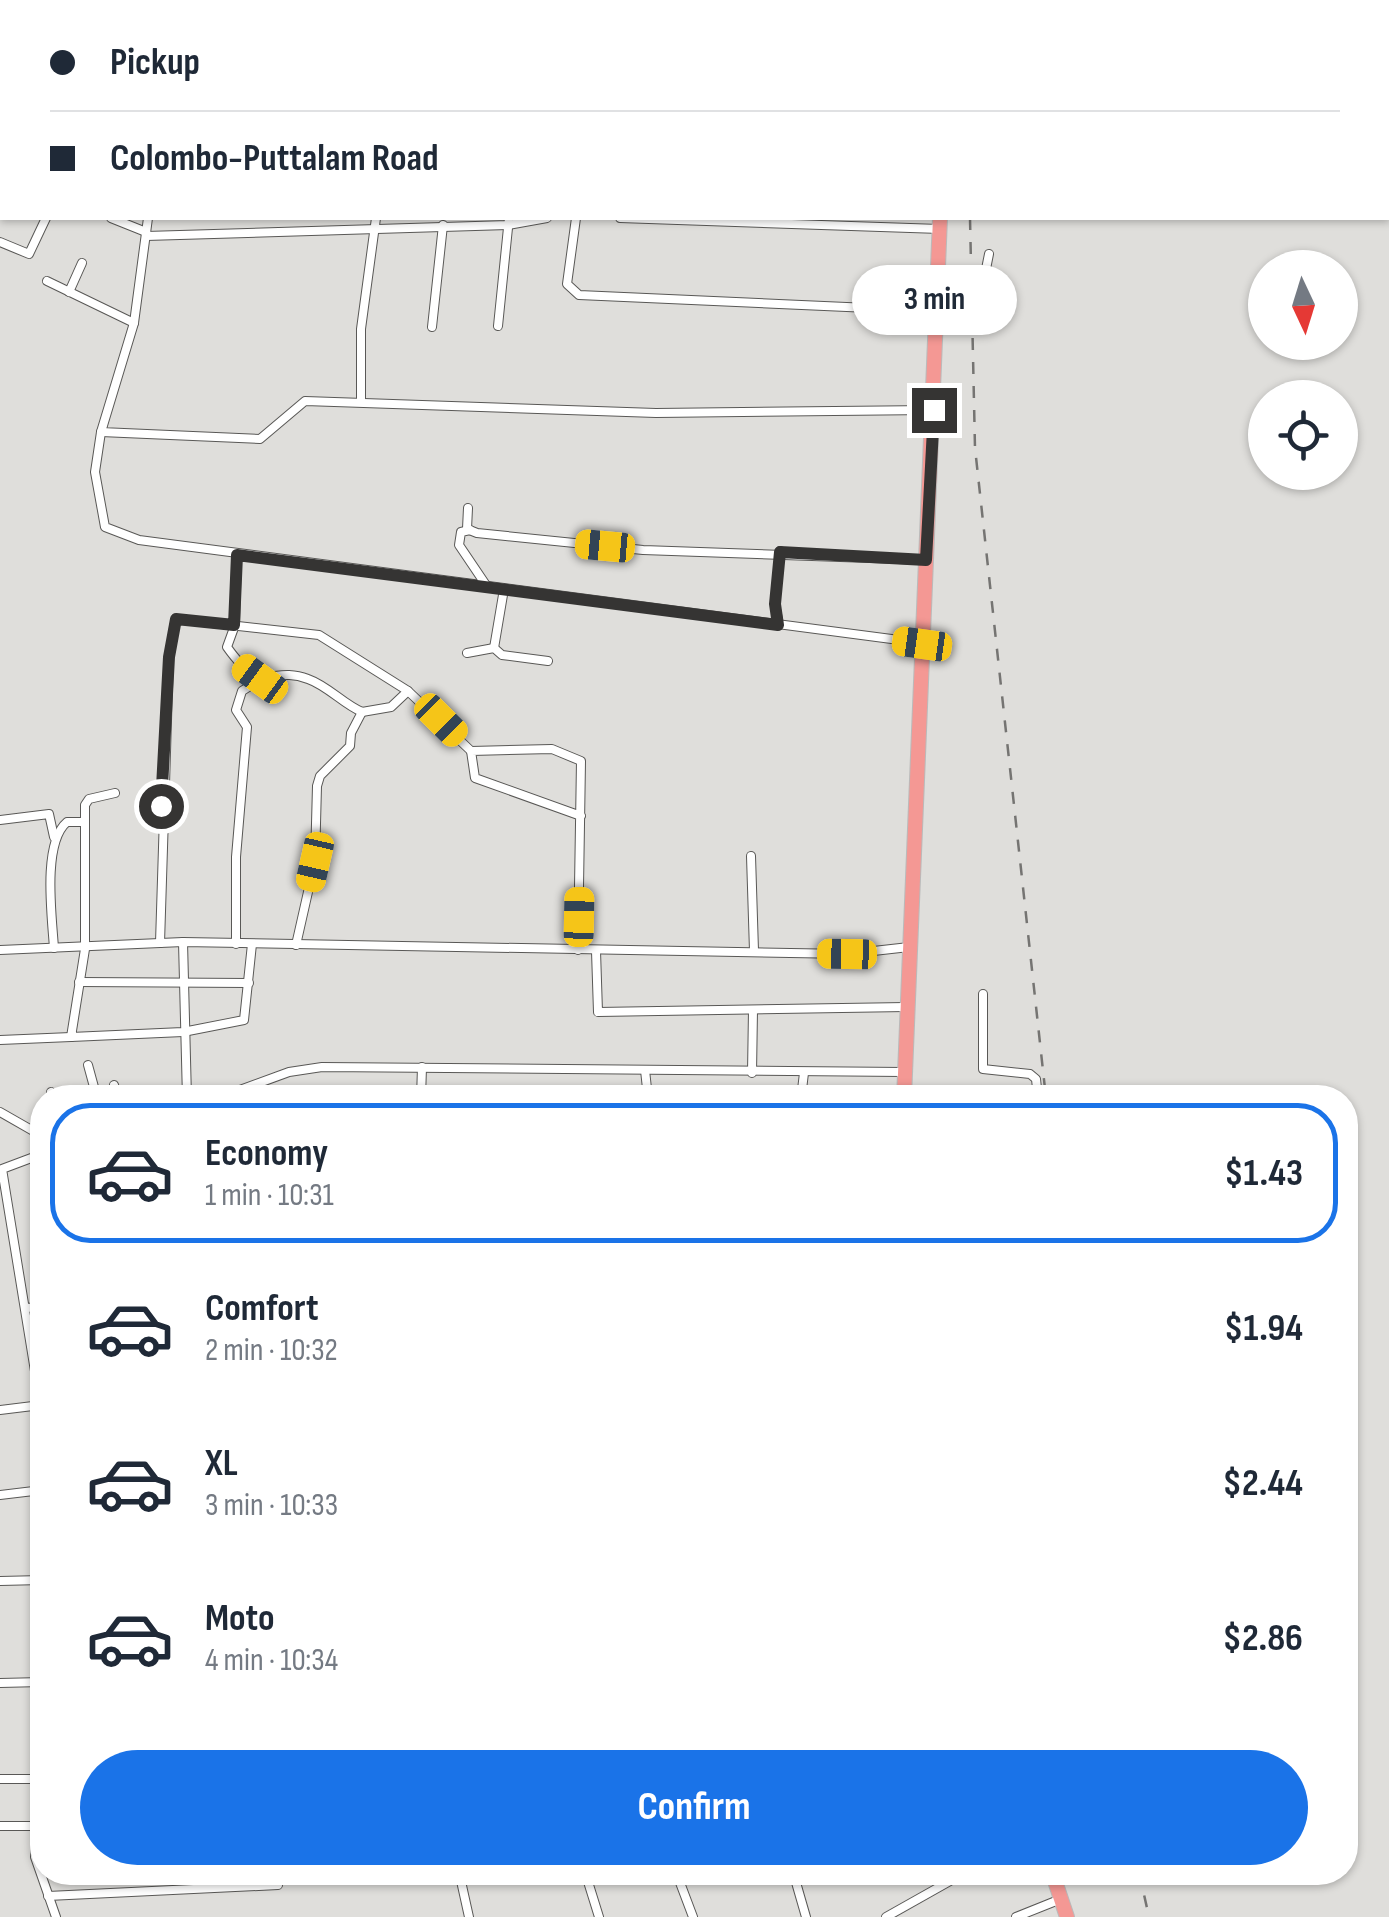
<!DOCTYPE html>
<html lang="en">
<head>
<meta charset="utf-8">
<style>
  :root { --surface:#fff; --page:#f2f2f3; --text:#1f2937; --muted:#747a83; --line:#e0e1e3; --accent:#1a73e8 }
  body { margin:0; font-family:"Sofia Sans Condensed",sans-serif; background:var(--page); color:var(--text); height:100vh; display:flex; flex-direction:column; font-size:38px; white-space:nowrap }
  * { box-sizing:border-box; margin:0 }
  p { font-size:32px; color:var(--muted) }
  .icon { flex:none; width:55px; height:55px; fill:none; stroke:currentColor; stroke-width:2; stroke-linecap:round; stroke-linejoin:round }
  .map { position:relative; flex:1; overflow:hidden }
  .side { position:absolute; left:30px; top:1085px; width:1328px; height:800px; display:flex; flex-direction:column; background:var(--surface); border-radius:40px; box-shadow:0 2px 8px #0004 }
  .side>* { flex:none }
  .top-card { position:absolute; left:0px; top:0px; width:1390px; height:220px; box-shadow:0 2px 8px #0004; display:grid; align-content:center; height:220px; padding:0 50px; background:var(--surface) }
  .needle { width:65px; rotate:176deg }
  .tools { position:absolute; left:1248px; top:250px; display:grid; gap:20px }
  .tools a { display:grid; place-items:center; width:110px; height:110px; border-radius:50%; background:var(--surface); box-shadow:0 2px 8px #0004; font-size:50px }
  .end { position:absolute; width:45px; height:45px; margin:-22px; border:12px solid #353433; background:#fff; box-shadow:0 0 0 5px #fff }
  .from { border-radius:50% }
  .bubble { position:absolute; height:70px; border-radius:35px; background:var(--surface); box-shadow:0 2px 8px #0004; font-size:32px; font-weight:700; line-height:70px; text-align:center }
  .car { position:absolute; width:30px; height:60px; margin:-30px -15px; border-radius:12px; box-shadow:0 0 8px 2px #0007; background:linear-gradient(#f5c518 24%,#345 0 40%,#f5c518 0 76%,#345 0 86%,#f5c518 0) }
  .top-card b { display:flex; align-items:center; gap:35px; height:95px; font-size:38px }
  .top-card b+b { border-top:2px solid var(--line) }
  .top-card i { width:25px; height:25px; background:var(--text) }
  ul { padding:18px 0 0; list-style:none }
  li { display:flex; align-items:center; gap:30px; height:140px; margin:0 20px 15px; padding:0 30px; border:5px solid transparent; border-radius:40px }
  li div { flex:1 }
  li b { display:block; font-size:38px }
  li em { font-style:normal; font-weight:700 }
  li.current { border-color:var(--accent) }
  li>.icon { width:90px; height:90px; stroke-width:1.5 }
  .action { display:flex; gap:20px; margin-top:auto; padding:20px 50px }
  .action a { flex:1; height:115px; border-radius:60px; background:var(--accent); color:#fff; font-size:40px; font-weight:700; line-height:115px; text-align:center }
  .map>svg:first-child { display:block }
  .lines { fill:none; stroke-linecap:round; stroke-linejoin:round }
  .minor-casing { stroke:#595856; stroke-width:10 }
  .trunk-casing { stroke:#bababa; stroke-width:16 }
  .minor { stroke:#fff; stroke-width:8 }
  .trunk { stroke:#f49894; stroke-width:14 }
  .rail { stroke:#757472; stroke-width:2.5; stroke-dasharray:12 12; stroke-linecap:butt }
  .route { stroke:#353433; stroke-width:12 }
</style>
</head>
<body>
<div class="map">
<svg width="1389" height="1917" viewBox="0 0 1389 1917">
  <rect width="100%" height="100%" fill="#dfdedb"/>
  <g class="lines">
    <g class="minor-casing">
      <g id="minor">
        <path d="M378 0V2"/>
        <path d="M784 0V2"/>
        <path d="M192 2V0"/>
        <path d="M407 2 442 0"/>
        <path d="M0 4 2 5"/>
        <path d="M0 58H2"/>
        <path d="M0 108H2"/>
        <path d="M0 184 2 178"/>
        <path d="M111 218 146 232"/>
        <path d="M148 218 134 323 101 432 260 439 305 401 656 413 931 410"/>
        <path d="M576 218 567 284 579 295 937 311"/>
        <path d="M620 218 940 229"/>
        <path d="M146 236 508 225 547 218"/>
        <path d="M0 242 29 254 46 218"/>
        <path d="M47 281 134 323"/>
        <path d="M69 292 82 263"/>
        <path d="M938 293 981 294 989 254"/>
        <path d="M498 326 509 218"/>
        <path d="M432 327 443 225"/>
        <path d="M361 402V329L376 218"/>
        <path d="M101 432 95 472 105 527 139 540 922 643"/>
        <path d="M468 508 467 529 477 533 643 550 926 560"/>
        <path d="M470 530 461 532 459 545 488 588"/>
        <path d="M237 555 235 625 227 647C264 699 269 664 308 679 328 686 343 704 362 712L391 707 408 691"/>
        <path d="M779 625 775 604 780 551"/>
        <path d="M494 648 504 589"/>
        <path d="M467 653 494 648 502 655 548 661"/>
        <path d="M115 793 89 799 85 805V949L71 1037 183 1032 244 1020 252 944"/>
        <path d="M0 820 49 814 54 837"/>
        <path d="M751 856 754 951"/>
        <path d="M183 942 187 1098"/>
        <path d="M160 943 169 657 176 619 319 635 408 691 471 751"/>
        <path d="M236 944V857L247 727 236 710 242 691 261 679"/>
        <path d="M296 945 315 861 317 786 320 776 350 746 351 733 362 712"/>
        <path d="M54 948C52 917 42 843 67 822H85"/>
        <path d="M0 950 183 942 847 954 909 947"/>
        <path d="M578 950 581 761 552 749 471 751 475 778 581 816"/>
        <path d="M596 951 598 1012 906 1007"/>
        <path d="M79 982 249 983"/>
        <path d="M983 994V1069L1030 1074 1036 1079 1038 1098"/>
        <path d="M0 1040 71 1037"/>
        <path d="M88 1065 97 1098"/>
        <path d="M645 1070 648 1098"/>
        <path d="M752 1073 753 1010"/>
        <path d="M114 1085 118 1098"/>
        <path d="M51 1092 54 1098"/>
        <path d="M218 1098 289 1072 322 1067 904 1072"/>
        <path d="M421 1098 422 1067"/>
        <path d="M801 1098 804 1073"/>
        <path d="M0 1112 42 1136"/>
        <path d="M42 1154 2 1169 42 1414"/>
        <path d="M25 1308 42 1307"/>
        <path d="M0 1410 41 1405"/>
        <path d="M0 1495 42 1490"/>
        <path d="M0 1581 42 1580"/>
        <path d="M0 1683 42 1682"/>
        <path d="M0 1779H42"/>
        <path d="M42 1804 35 1857 56 1917"/>
        <path d="M0 1826H37"/>
        <path d="M459 1872 469 1917"/>
        <path d="M585 1872 599 1917"/>
        <path d="M676 1872 693 1917"/>
        <path d="M793 1872 806 1917"/>
        <path d="M48 1896 278 1885"/>
        <path d="M886 1917 966 1872"/>
        <path d="M1016 1917 1061 1899"/>
      </g>
    </g>
    <g class="trunk-casing">
      <g id="trunk">
        <path d="M955 2V0"/>
        <path d="M904 1098 940 218"/>
        <path d="M1052 1872 1067 1917"/>
      </g>
    </g>
    <use href="#minor" class="minor"/>
    <use href="#trunk" class="trunk"/>
    <g class="rail">
      <path d="M983 2V0"/>
      <path d="M970 218 975 448 1046 1098"/>
      <path d="M1139 1872 1149 1917"/>
    </g>
  </g>
  <g class="lines">
    <path class="route" d="M161 806 169 657 176 619 234 625 237 555 778 625 775 604 780 552 926 560 934 410"/>
  </g>
</svg>
<div class="tools">
<a><svg class="needle" viewBox="-14 -14 28 28"><path d="M0-13l5 13h-10z" fill="#e53935"/><path d="M0 13l5-13h-10z" fill="#747a83"/></svg></a>
<a><svg class="icon" aria-label="locate" viewBox="0 0 24 24"><circle cx="12" cy="12" r="6"/><path d="M12 2v4M12 18v4M2 12h4M18 12h4"/></svg></a>
</div>
<i class="end from" style="left:161px;top:806px"></i>
<i class="end" style="left:934px;top:410px"></i>
<div class="bubble" style="left:852px;top:265px;width:165px">3 min</div>
<i class="car" style="left:605px;top:546px;rotate:275deg"></i>
<i class="car" style="left:922px;top:644px;rotate:278deg"></i>
<i class="car" style="left:260px;top:679px;rotate:306deg"></i>
<i class="car" style="left:441px;top:720px;rotate:135deg"></i>
<i class="car" style="left:315px;top:862px;rotate:193deg"></i>
<i class="car" style="left:579px;top:917px;rotate:1deg"></i>
<i class="car" style="left:847px;top:954px;rotate:271deg"></i>
<div class="top-card">
<b><i class="from"></i>Pickup</b>
<b><i></i>Colombo-Puttalam Road</b>
</div>
<section class="side">
<ul>
<li class="current"><svg class="icon" aria-label="car" viewBox="0 0 24 24"><path d="M5 17H2v-5l4-1 3-4h7l3 4 3 1v5h-3M9 17h6M6 11h13"/><circle cx="7" cy="17" r="2"/><circle cx="17" cy="17" r="2"/></svg><div><b>Economy</b><p>1 min · 10:31</p></div><em>$1.43</em></li>
<li><svg class="icon" aria-label="car" viewBox="0 0 24 24"><path d="M5 17H2v-5l4-1 3-4h7l3 4 3 1v5h-3M9 17h6M6 11h13"/><circle cx="7" cy="17" r="2"/><circle cx="17" cy="17" r="2"/></svg><div><b>Comfort</b><p>2 min · 10:32</p></div><em>$1.94</em></li>
<li><svg class="icon" aria-label="car" viewBox="0 0 24 24"><path d="M5 17H2v-5l4-1 3-4h7l3 4 3 1v5h-3M9 17h6M6 11h13"/><circle cx="7" cy="17" r="2"/><circle cx="17" cy="17" r="2"/></svg><div><b>XL</b><p>3 min · 10:33</p></div><em>$2.44</em></li>
<li><svg class="icon" aria-label="car" viewBox="0 0 24 24"><path d="M5 17H2v-5l4-1 3-4h7l3 4 3 1v5h-3M9 17h6M6 11h13"/><circle cx="7" cy="17" r="2"/><circle cx="17" cy="17" r="2"/></svg><div><b>Moto</b><p>4 min · 10:34</p></div><em>$2.86</em></li>
</ul>
<div class="action"><a>Confirm</a></div>
</section>
</div>
</body>
</html>
